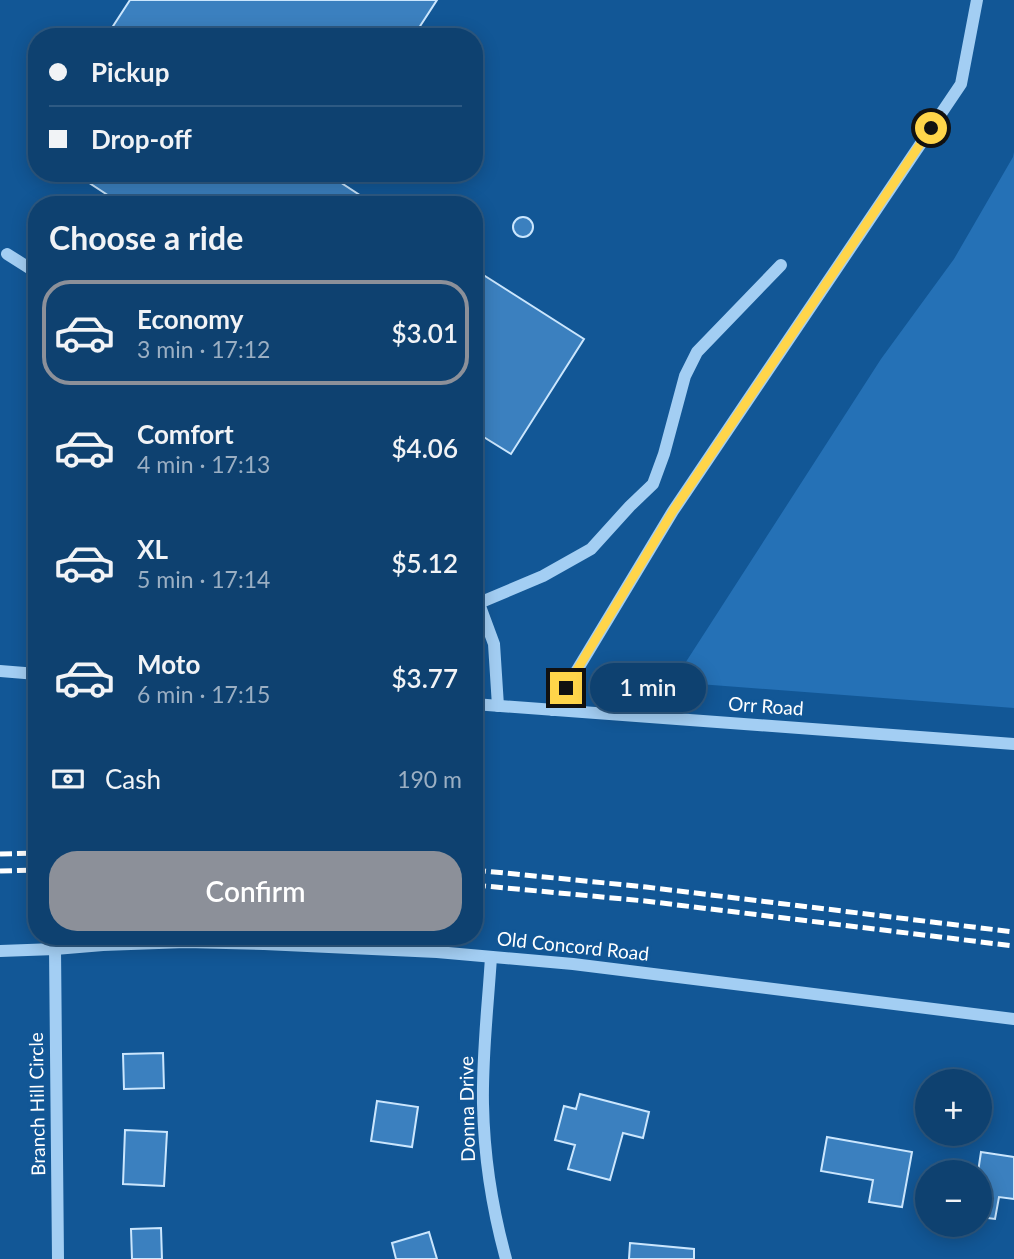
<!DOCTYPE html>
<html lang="en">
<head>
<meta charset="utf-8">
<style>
  :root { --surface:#0e4170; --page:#174875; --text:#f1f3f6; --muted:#9bafc3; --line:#2e5a83; --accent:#8c9099 }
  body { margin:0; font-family:Lato,sans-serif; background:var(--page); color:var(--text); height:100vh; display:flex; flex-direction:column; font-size:26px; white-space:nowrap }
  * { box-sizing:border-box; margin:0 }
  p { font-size:23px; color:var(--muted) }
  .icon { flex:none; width:38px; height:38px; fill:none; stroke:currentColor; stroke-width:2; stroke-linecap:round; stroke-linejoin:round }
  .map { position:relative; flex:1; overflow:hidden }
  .drawer { position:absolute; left:28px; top:196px; width:455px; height:749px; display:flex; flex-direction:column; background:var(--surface); border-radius:28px; box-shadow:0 4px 18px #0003,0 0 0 2px var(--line) }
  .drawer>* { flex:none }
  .guide { position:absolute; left:28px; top:28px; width:455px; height:154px; border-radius:28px; box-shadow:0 4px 18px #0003,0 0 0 2px var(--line); display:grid; align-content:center; height:154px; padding:0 21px; background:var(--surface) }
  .fabs { position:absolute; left:915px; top:1069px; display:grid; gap:14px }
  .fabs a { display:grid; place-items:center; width:77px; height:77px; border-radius:50%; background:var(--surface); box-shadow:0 4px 18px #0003,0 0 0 2px var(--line); font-size:35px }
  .end { position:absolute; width:32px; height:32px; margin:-16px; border:9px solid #ffd54a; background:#111; box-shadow:0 0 0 4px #111 }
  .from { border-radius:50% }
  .bubble { position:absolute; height:49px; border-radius:24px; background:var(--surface); box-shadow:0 4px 18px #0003,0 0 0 2px var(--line); font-size:23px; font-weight:600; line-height:49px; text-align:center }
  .guide b { display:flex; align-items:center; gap:24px; height:66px; font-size:26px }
  .guide b+b { border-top:2px solid var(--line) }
  .guide i { width:18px; height:18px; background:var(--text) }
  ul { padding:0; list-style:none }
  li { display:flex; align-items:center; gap:21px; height:105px; margin:0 14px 10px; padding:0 7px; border:4px solid transparent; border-radius:28px }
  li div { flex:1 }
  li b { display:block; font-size:26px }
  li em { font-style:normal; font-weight:600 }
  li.selected { border-color:var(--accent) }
  li>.icon { width:63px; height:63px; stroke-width:1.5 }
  h2 { padding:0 21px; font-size:32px; line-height:84px }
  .pay { display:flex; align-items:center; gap:18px; height:77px; padding:0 21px; font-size:26px }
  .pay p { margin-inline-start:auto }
  .button { display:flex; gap:14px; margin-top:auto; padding:14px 21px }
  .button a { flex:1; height:80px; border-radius:28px; background:var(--accent); color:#fff; font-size:28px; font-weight:600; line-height:80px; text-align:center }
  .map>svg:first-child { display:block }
  .green { fill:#2571b6 }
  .building { fill:#3b80bf; stroke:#cbe6fd; stroke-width:2 }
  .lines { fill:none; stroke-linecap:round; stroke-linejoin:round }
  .minor { stroke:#a3cef3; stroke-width:12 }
  .rail { stroke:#fff; stroke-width:5; stroke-dasharray:12 5; stroke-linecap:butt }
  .route { stroke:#ffd54a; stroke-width:9 }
  .labels { text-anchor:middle; stroke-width:6; stroke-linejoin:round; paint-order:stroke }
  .street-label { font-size:19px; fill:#fff; stroke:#125796 }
</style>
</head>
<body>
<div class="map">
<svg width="1014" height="1259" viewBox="0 0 1014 1259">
  <rect width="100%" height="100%" fill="#125796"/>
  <path class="green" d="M1014 152V708L673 682 881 359 954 259 1013 157Z"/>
  <g class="building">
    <path d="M130 0H437L413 37H106Z"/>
    <path d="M74 173H326L375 205H123Z"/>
    <circle cx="523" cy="227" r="10"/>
    <path d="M474 269 584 339 511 454 474 431Z"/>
    <path d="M163 1053 164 1088 124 1089 123 1054Z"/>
    <path d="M580 1094 649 1112 643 1138 623 1133 610 1180 568 1169 575 1145 555 1140 564 1106 576 1109Z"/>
    <path d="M377 1101 418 1107 412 1147 371 1141Z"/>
    <path d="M125 1130 167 1132 164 1186 123 1184Z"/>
    <path d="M827 1137 912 1152 902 1207 869 1202 873 1180 821 1171Z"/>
    <path d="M981 1152 1014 1157V1199L999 1197 995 1219 980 1217V1172H978Z"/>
    <path d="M161 1228 162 1259H132L131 1229Z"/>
    <path d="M429 1232 437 1259H396L392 1243Z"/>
    <path d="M630 1243 694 1249V1259H629Z"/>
  </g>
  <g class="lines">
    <g class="minor">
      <path d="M7 254 37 273"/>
      <path d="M474 590 494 644 498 706"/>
      <path d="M479 603 543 576 591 549 630 506 653 484 664 454 685 376 697 352 781 265"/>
      <path d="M0 671 37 674"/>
      <path d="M474 704 1014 744"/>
      <path d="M553 710 673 511 961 84 977 0"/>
      <path d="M55 949 58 1259"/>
      <path d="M0 951 55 949 103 945 186 942 264 944 437 952 573 964 1014 1019"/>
      <path d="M491 957C488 1006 482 1055 483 1104 484 1156 492 1208 506 1259"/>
    </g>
    <g class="rail">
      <path d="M0 854 37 853"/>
      <path d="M474 870 646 887 1014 932"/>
      <path d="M0 871 37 870"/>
      <path d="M474 885 645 901 1014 946"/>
    </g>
  </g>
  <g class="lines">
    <path class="route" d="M566 688 673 511 931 128"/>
  </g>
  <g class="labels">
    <g class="street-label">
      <text transform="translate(766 706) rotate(4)" y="7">Orr Road</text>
      <text transform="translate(573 946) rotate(6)" y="7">Old Concord Road</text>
      <text transform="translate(37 1104) rotate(-91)" y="7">Branch Hill Circle</text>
      <text transform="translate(467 1109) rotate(-91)" y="7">Donna Drive</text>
    </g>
  </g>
</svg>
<div class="fabs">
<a>+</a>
<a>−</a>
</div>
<i class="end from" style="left:931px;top:128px"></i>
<i class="end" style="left:566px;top:688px"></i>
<div class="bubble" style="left:590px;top:663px;width:116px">1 min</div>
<div class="guide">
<b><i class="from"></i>Pickup</b>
<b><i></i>Drop-off</b>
</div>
<section class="drawer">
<h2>Choose a ride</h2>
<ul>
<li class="selected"><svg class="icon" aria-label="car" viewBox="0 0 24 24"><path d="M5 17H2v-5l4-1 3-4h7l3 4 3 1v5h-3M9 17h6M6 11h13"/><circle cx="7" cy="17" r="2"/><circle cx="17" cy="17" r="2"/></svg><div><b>Economy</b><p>3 min · 17:12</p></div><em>$3.01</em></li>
<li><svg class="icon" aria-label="car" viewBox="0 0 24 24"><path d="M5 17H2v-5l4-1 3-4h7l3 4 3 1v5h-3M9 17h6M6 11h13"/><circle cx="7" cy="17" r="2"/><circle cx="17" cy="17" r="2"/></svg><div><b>Comfort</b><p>4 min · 17:13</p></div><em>$4.06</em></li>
<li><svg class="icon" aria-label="car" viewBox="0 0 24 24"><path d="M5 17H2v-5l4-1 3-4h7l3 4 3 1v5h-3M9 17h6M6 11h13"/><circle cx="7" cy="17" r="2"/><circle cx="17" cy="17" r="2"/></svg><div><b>XL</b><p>5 min · 17:14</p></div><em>$5.12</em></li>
<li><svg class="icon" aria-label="car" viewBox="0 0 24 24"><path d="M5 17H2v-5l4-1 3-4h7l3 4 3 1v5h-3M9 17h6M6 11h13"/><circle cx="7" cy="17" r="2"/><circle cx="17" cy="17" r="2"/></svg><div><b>Moto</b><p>6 min · 17:15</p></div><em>$3.77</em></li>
</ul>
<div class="pay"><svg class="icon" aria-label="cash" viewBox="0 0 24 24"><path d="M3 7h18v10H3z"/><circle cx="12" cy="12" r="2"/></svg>Cash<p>190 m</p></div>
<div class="button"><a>Confirm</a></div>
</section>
</div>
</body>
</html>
